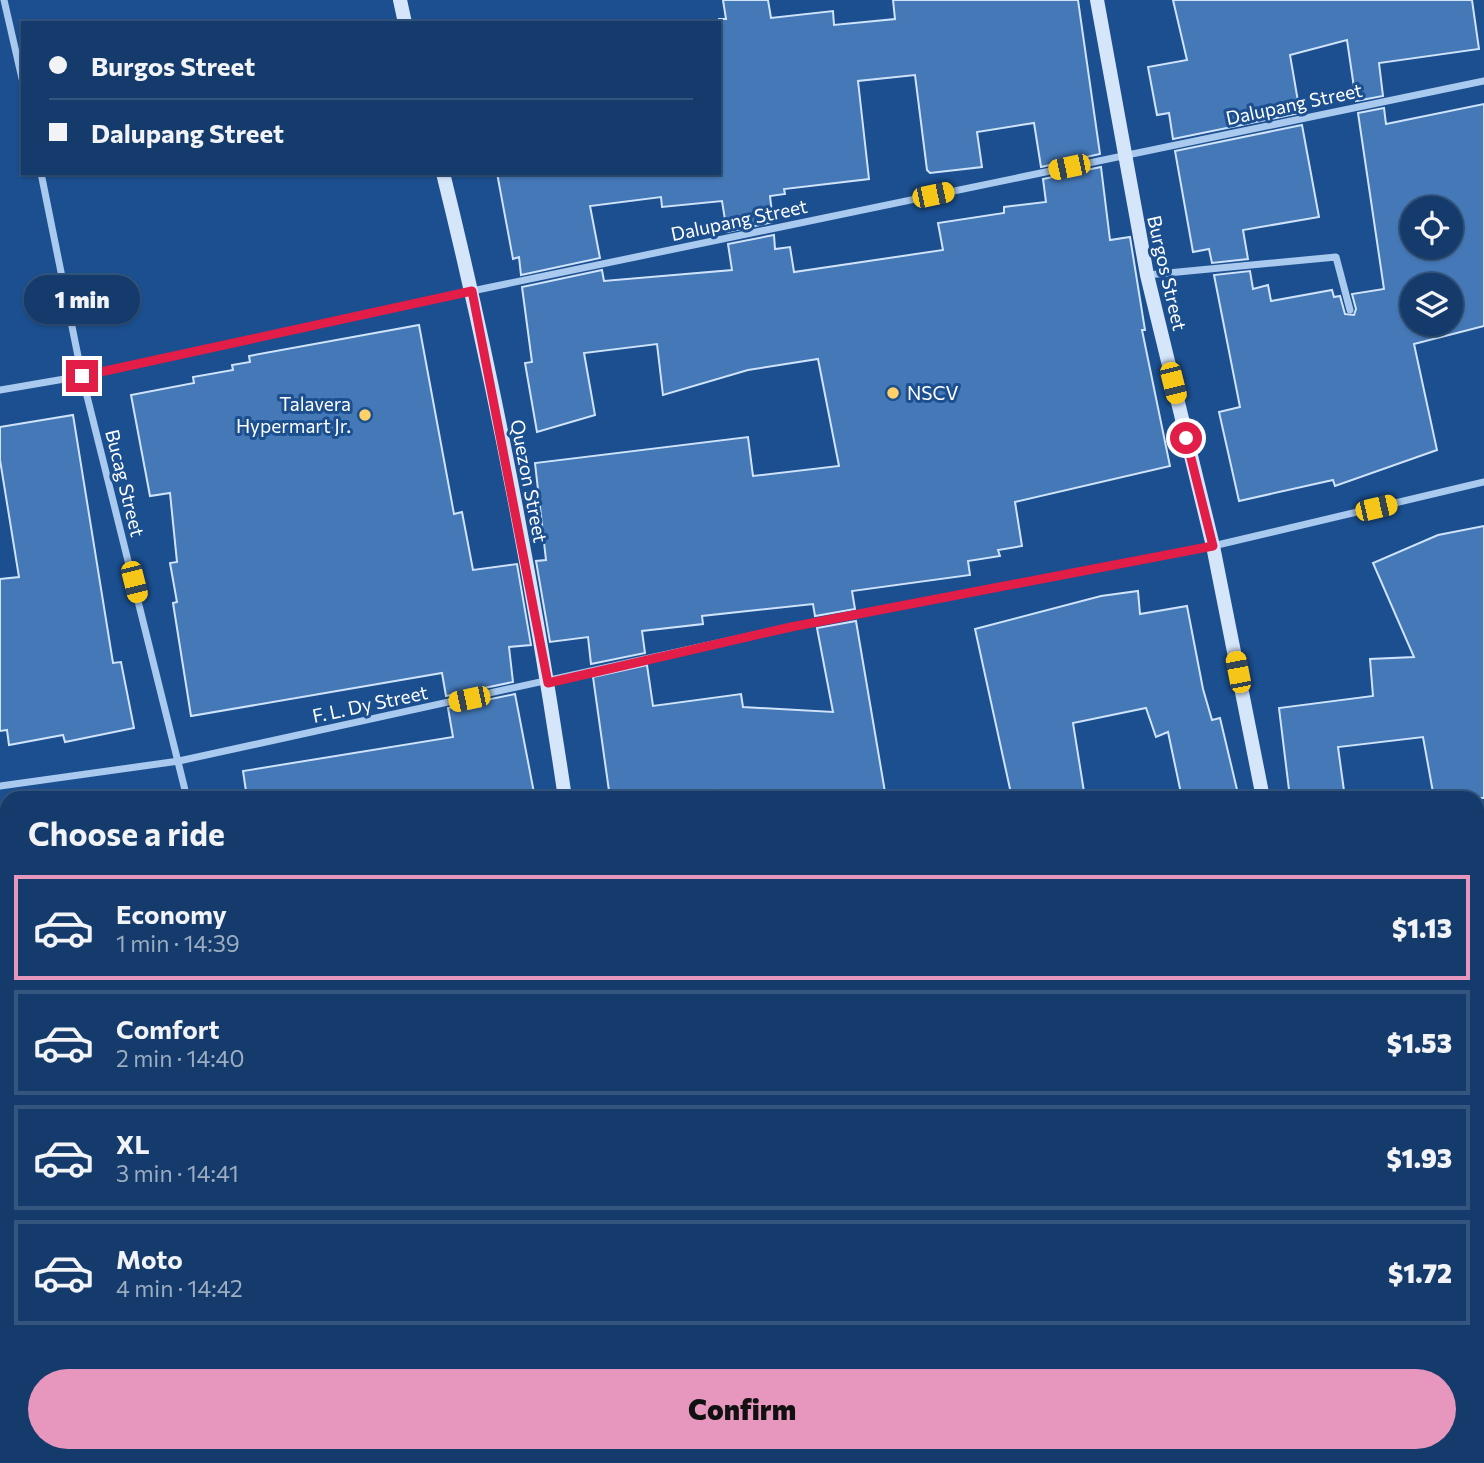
<!DOCTYPE html>
<html lang="en">
<head>
<meta charset="utf-8">
<style>
  :root { --surface:#143b6b; --page:#1d4271; --text:#f1f3f6; --muted:#9dadc1; --line:#33557e; --accent:#e797bd }
  body { margin:0; font-family:Commissioner,sans-serif; background:var(--page); color:var(--text); height:100vh; display:flex; flex-direction:column; font-size:26px; white-space:nowrap }
  * { box-sizing:border-box; margin:0 }
  p { font-size:23px; color:var(--muted) }
  .icon { flex:none; width:38px; height:38px; fill:none; stroke:currentColor; stroke-width:2; stroke-linecap:round; stroke-linejoin:round }
  .map { position:relative; flex:1; overflow:hidden }
  .sheet { position:absolute; left:0px; top:791px; width:1484px; height:672px; display:flex; flex-direction:column; background:var(--surface); border-radius:21px 21px 0 0; box-shadow:0 2px 5px #0004,0 0 0 2px var(--line) }
  .sheet>* { flex:none }
  .banner { position:absolute; left:21px; top:21px; width:700px; height:154px; border-radius:0px; box-shadow:0 2px 5px #0004,0 0 0 2px var(--line); display:grid; align-content:center; height:154px; padding:0 28px; background:var(--surface) }
  .controls { position:absolute; left:1400px; top:196px; display:grid; gap:14px }
  .controls a { display:grid; place-items:center; width:63px; height:63px; border-radius:50%; background:var(--surface); box-shadow:0 2px 5px #0004,0 0 0 2px var(--line); font-size:35px }
  .end { position:absolute; width:32px; height:32px; margin:-16px; border:9px solid #e11d48; background:#fff; box-shadow:0 0 0 4px #fff }
  .from { border-radius:50% }
  .bubble { position:absolute; height:49px; border-radius:24px; background:var(--surface); box-shadow:0 2px 5px #0004,0 0 0 2px var(--line); font-size:23px; font-weight:800; line-height:49px; text-align:center }
  .car { position:absolute; width:21px; height:42px; margin:-21px -10px; border-radius:9px; box-shadow:0 0 5px 2px #0007; background:linear-gradient(#f5c518 24%,#345 0 40%,#f5c518 0 76%,#345 0 86%,#f5c518 0) }
  .banner b { display:flex; align-items:center; gap:24px; height:66px; font-size:26px }
  .banner b+b { border-top:2px solid var(--line) }
  .banner i { width:18px; height:18px; background:var(--text) }
  ul { padding:0; list-style:none }
  li { display:flex; align-items:center; gap:21px; height:105px; margin:0 14px 10px; padding:0 14px; border:4px solid var(--line); border-radius:0px }
  li div { flex:1 }
  li b { display:block; font-size:26px }
  li em { font-style:normal; font-weight:800 }
  li.selected { border-color:var(--accent) }
  li>.icon { width:63px; height:63px; stroke-width:1.5 }
  h2 { padding:0 28px; font-size:32px; line-height:84px }
  .action { display:flex; gap:14px; margin-top:auto; padding:14px 28px }
  .action a { flex:1; height:80px; border-radius:42px; background:var(--accent); color:#111; font-size:28px; font-weight:800; line-height:80px; text-align:center }
  .map>svg:first-child { display:block }
  .green { fill:#2e69ad }
  .building { fill:#4478b7; stroke:#cfe3fa; stroke-width:2; fill-rule:evenodd }
  .lines { fill:none; stroke-linecap:round; stroke-linejoin:round }
  .street { stroke:#a9c9ee; stroke-width:7 }
  .secondary { stroke:#d6e6fa; stroke-width:14 }
  .route { stroke:#e11d48; stroke-width:9 }
  .poi-dot { fill:#ffd166; stroke:#1b4f8f; stroke-width:2.5 }
  .labels { text-anchor:middle; stroke-width:6; stroke-linejoin:round; paint-order:stroke }
  .street-label { font-size:19px; fill:#fff; stroke:#1b4f8f }
  .poi-label { font-size:19px; fill:#fff; stroke:#1b4f8f; text-anchor:start }
</style>
</head>
<body>
<div class="map">
<svg width="1484" height="1463" viewBox="0 0 1484 1463">
  <rect width="100%" height="100%" fill="#1b4f8f"/>
  <g class="green">
    <path d="M7 1305V1430L0 1402V1307Z"/>
    <path d="M14 1456H254L255 1463H16Z"/>
  </g>
  <g class="building">
    <path d="M723 0H768L771 18 833 11 834 25 895 19 893 0H1078L1100 154 1041 167 1034 123 977 132 982 167 930 173 927 170 915 75 858 81 869 179 784 189 785 194 770 196 773 222 727 232 722 201 662 207 661 197 590 206 600 258 521 275 519 257 513 259 497 173H719V19H726Z"/>
    <path d="M1173 0H1472L1479 49 1379 63 1383 96 1356 101 1347 40 1290 55 1300 113 1173 139 1169 113 1157 115 1148 67 1187 60Z"/>
    <path d="M1484 104V326L1414 344 1437 450 1335 486 1333 480 1239 501 1219 412 1240 407 1214 275 1250 271 1253 289 1268 285 1271 301 1332 290 1334 297 1340 296 1345 314 1354 315 1356 309 1352 294 1384 289 1358 113 1384 108 1386 124ZM1412 208H1451V247H1412ZM1412 285H1451V324H1412Z"/>
    <path d="M1302 125 1319 217 1243 230 1248 259 1212 263 1209 249 1193 252 1175 151Z"/>
    <path d="M1101 167 1110 240 1130 237 1145 330H1142L1170 466 1015 502 1022 546 998 550 1000 556 968 561 970 575 852 591 855 609 815 616 813 604 702 616 703 624 642 631 645 653 591 664 588 637 550 642 536 561 546 560 535 463 748 437 753 476 839 466 818 359 748 370 663 395 657 344 584 353 595 415 537 432 525 363 532 362 522 287 602 270 604 281 732 270 728 244 774 235 775 249 790 247 794 272 943 250 938 223 1004 213V207L1046 202 1043 179Z"/>
    <path d="M419 325 454 514 462 512 473 570 517 564 531 645 509 647 513 682 446 696 442 673 191 716 173 603 177 602 170 563 177 562 170 493 150 496 131 395 194 383 193 377 233 370 232 365 250 362 249 356Z"/>
    <path d="M73 415 113 663 121 662 134 728 65 742 63 735 9 745 7 730 0 731V579L19 577 0 460V427Z"/>
    <path d="M1484 526V798H1434L1423 737 1338 747 1345 798H1290L1279 708 1373 696 1370 659 1414 657 1373 563 1438 535Z"/>
    <path d="M1138 591 1140 614 1187 606 1203 689 1212 720 1220 718 1239 798H1182L1168 732 1156 737 1146 708 1073 723 1085 798H1012L975 629 1101 596Z"/>
    <path d="M856 621 886 798H718L717 790 661 798H610L593 677 647 665 653 706 741 694 743 707 833 712 817 628Z"/>
    <path d="M515 694 535 798H247L243 771 453 737 448 708Z"/>
  </g>
  <g class="lines">
    <g class="street">
      <path d="M4 0 23 83"/>
      <path d="M41 173 82 376 187 798"/>
      <path d="M1147 275 1336 257 1350 310"/>
      <path d="M0 390 82 376 472 291 1484 81"/>
      <path d="M0 786 179 761 791 627 1213 546 1484 482"/>
      <path d="M1374 1456 1376 1463"/>
    </g>
    <g class="secondary">
      <path d="M400 0 405 23"/>
      <path d="M1097 0 1147 275 1213 546 1263 798"/>
      <path d="M443 173C494 379 534 588 565 798"/>
      <path d="M1477 936 1484 935"/>
      <path d="M0 1239 7 1238"/>
      <path d="M1477 1360 1484 1358"/>
      <path d="M688 1456 690 1463"/>
      <path d="M1072 1463 1100 1456"/>
    </g>
  </g>
  <g class="lines">
    <path class="route" d="M82 376 472 291 548 683 791 627 1213 546 1186 438"/>
  </g>
  <g class="poi-dot">
    <circle cx="893" cy="393" r="7"/>
    <circle cx="365" cy="415" r="7"/>
  </g>
  <g class="labels">
    <g class="street-label">
      <text transform="translate(1294 104) rotate(-12)" y="7">Dalupang Street</text>
      <text transform="translate(739 220) rotate(-12)" y="7">Dalupang Street</text>
      <text transform="translate(1167 273) rotate(77)" y="7">Burgos Street</text>
      <text transform="translate(529 481) rotate(79)" y="7">Quezon Street</text>
      <text transform="translate(125 483) rotate(76)" y="7">Bucag Street</text>
      <text transform="translate(370 704) rotate(-12)" y="7">F. L. Dy Street</text>
    </g>
    <g class="poi-label">
      <text x="907" y="400">NSCV</text>
      <text x="351" y="411" text-anchor="end">Talavera<tspan x="351" dy="22">Hypermart Jr.</tspan></text>
    </g>
  </g>
</svg>
<div class="controls">
<a><svg class="icon" aria-label="locate" viewBox="0 0 24 24"><circle cx="12" cy="12" r="6"/><path d="M12 2v4M12 18v4M2 12h4M18 12h4"/></svg></a>
<a><svg class="icon" aria-label="layers" viewBox="0 0 24 24"><path d="M12 4l9 5-9 5-9-5zM3 14l9 5 9-5"/></svg></a>
</div>
<i class="end from" style="left:1186px;top:438px"></i>
<i class="end" style="left:82px;top:376px"></i>
<div class="bubble" style="left:24px;top:275px;width:116px">1 min</div>
<i class="car" style="left:1069px;top:167px;rotate:258deg"></i>
<i class="car" style="left:933px;top:195px;rotate:78deg"></i>
<i class="car" style="left:1173px;top:383px;rotate:166deg"></i>
<i class="car" style="left:1376px;top:508px;rotate:77deg"></i>
<i class="car" style="left:134px;top:582px;rotate:166deg"></i>
<i class="car" style="left:1238px;top:672px;rotate:349deg"></i>
<i class="car" style="left:469px;top:699px;rotate:258deg"></i>
<div class="banner">
<b><i class="from"></i>Burgos Street</b>
<b><i></i>Dalupang Street</b>
</div>
<section class="sheet">
<h2>Choose a ride</h2>
<ul>
<li class="selected"><svg class="icon" aria-label="car" viewBox="0 0 24 24"><path d="M5 17H2v-5l4-1 3-4h7l3 4 3 1v5h-3M9 17h6M6 11h13"/><circle cx="7" cy="17" r="2"/><circle cx="17" cy="17" r="2"/></svg><div><b>Economy</b><p>1 min · 14:39</p></div><em>$1.13</em></li>
<li><svg class="icon" aria-label="car" viewBox="0 0 24 24"><path d="M5 17H2v-5l4-1 3-4h7l3 4 3 1v5h-3M9 17h6M6 11h13"/><circle cx="7" cy="17" r="2"/><circle cx="17" cy="17" r="2"/></svg><div><b>Comfort</b><p>2 min · 14:40</p></div><em>$1.53</em></li>
<li><svg class="icon" aria-label="car" viewBox="0 0 24 24"><path d="M5 17H2v-5l4-1 3-4h7l3 4 3 1v5h-3M9 17h6M6 11h13"/><circle cx="7" cy="17" r="2"/><circle cx="17" cy="17" r="2"/></svg><div><b>XL</b><p>3 min · 14:41</p></div><em>$1.93</em></li>
<li><svg class="icon" aria-label="car" viewBox="0 0 24 24"><path d="M5 17H2v-5l4-1 3-4h7l3 4 3 1v5h-3M9 17h6M6 11h13"/><circle cx="7" cy="17" r="2"/><circle cx="17" cy="17" r="2"/></svg><div><b>Moto</b><p>4 min · 14:42</p></div><em>$1.72</em></li>
</ul>
<div class="action"><a>Confirm</a></div>
</section>
</div>
</body>
</html>
